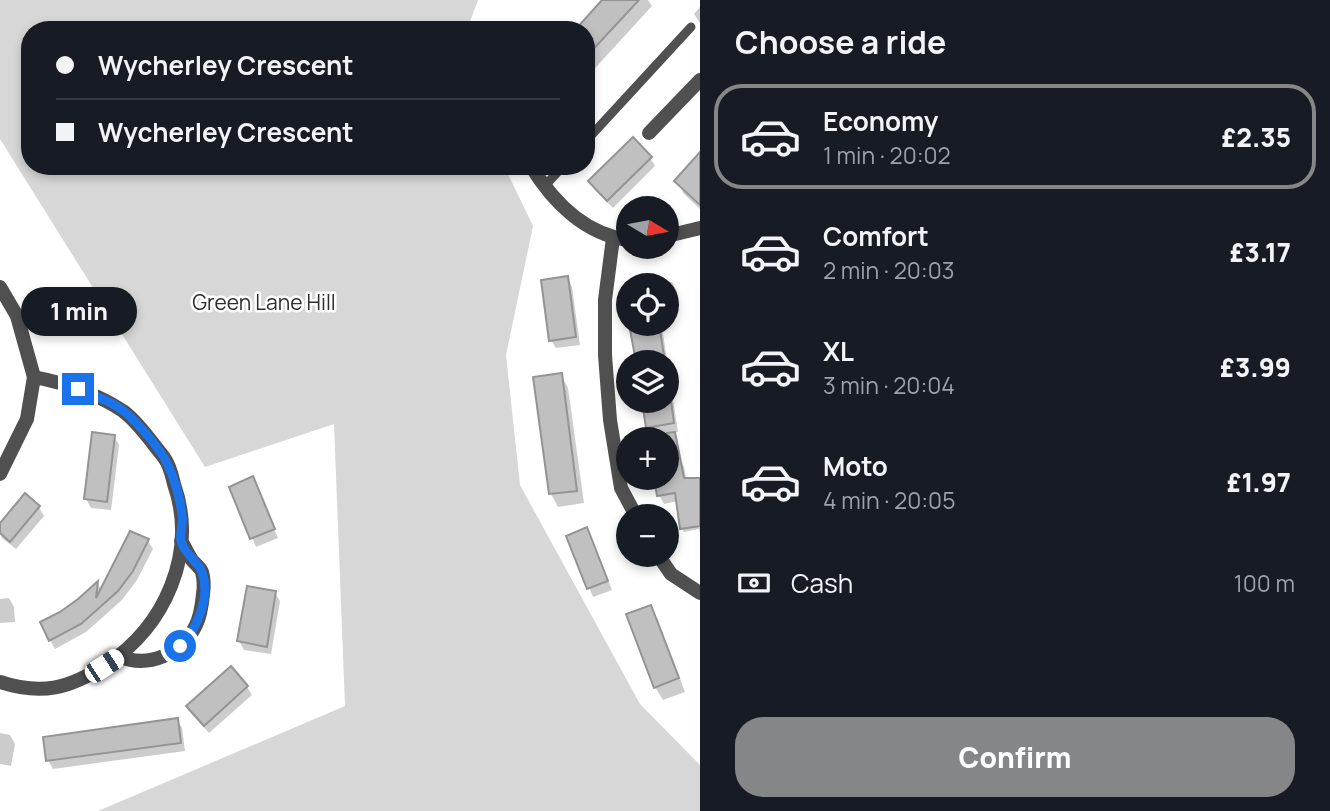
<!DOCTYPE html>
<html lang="en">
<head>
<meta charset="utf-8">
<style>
  :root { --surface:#171b24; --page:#20242c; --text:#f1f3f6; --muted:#9ea1a6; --line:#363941; --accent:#858687 }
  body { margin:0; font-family:Manrope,sans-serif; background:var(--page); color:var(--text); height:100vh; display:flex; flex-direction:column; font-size:26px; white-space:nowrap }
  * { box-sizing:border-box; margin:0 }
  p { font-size:23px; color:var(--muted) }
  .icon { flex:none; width:38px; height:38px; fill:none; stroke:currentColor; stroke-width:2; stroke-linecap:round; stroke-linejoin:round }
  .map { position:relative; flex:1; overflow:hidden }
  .side { display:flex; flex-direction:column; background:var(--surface); width:630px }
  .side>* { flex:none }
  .banner { position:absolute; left:21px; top:21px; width:574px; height:154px; border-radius:28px; box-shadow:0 4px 10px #0003; display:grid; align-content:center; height:154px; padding:0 35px; background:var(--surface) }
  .needle { width:46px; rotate:100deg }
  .fabs { position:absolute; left:616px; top:196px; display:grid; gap:14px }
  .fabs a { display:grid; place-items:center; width:63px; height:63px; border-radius:50%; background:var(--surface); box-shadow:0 4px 10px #0003; font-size:35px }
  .end { position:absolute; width:32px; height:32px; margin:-16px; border:9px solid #1a73e8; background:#fff; box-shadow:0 0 0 4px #fff }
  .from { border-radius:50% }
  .bubble { position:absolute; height:49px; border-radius:24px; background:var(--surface); box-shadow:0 4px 10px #0003; font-size:23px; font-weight:800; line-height:49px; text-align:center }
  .car { position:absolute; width:21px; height:42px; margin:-21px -10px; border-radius:9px; box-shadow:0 0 5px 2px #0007; background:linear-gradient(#fff 24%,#345 0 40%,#fff 0 76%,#345 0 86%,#fff 0) }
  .banner b { display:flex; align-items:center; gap:24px; height:66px; font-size:26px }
  .banner b+b { border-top:2px solid var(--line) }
  .banner i { width:18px; height:18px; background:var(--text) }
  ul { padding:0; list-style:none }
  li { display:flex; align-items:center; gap:21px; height:105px; margin:0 14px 10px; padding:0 21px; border:4px solid transparent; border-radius:28px }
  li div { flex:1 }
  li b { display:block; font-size:26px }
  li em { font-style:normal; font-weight:800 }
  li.active { border-color:var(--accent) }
  li>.icon { width:63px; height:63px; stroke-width:1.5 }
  h2 { padding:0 35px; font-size:32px; line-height:84px }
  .pay { display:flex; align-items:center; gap:18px; height:77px; padding:0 35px; font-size:26px }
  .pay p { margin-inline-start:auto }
  .primary-button { display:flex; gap:14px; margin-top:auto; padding:14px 35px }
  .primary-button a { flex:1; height:80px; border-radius:28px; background:var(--accent); color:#fff; font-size:28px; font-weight:800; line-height:80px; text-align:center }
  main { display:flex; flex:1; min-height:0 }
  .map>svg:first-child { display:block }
  .green { fill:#d7d7d7 }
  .shadow { fill:#0003 }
  .building { fill:#c0c0c0; stroke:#949494; stroke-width:2 }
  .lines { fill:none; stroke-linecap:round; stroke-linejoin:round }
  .service { stroke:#505050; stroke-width:9 }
  .minor { stroke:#505050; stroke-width:14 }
  .route { stroke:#1a73e8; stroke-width:9 }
  .labels { text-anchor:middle; stroke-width:5; stroke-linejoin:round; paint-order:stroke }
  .park-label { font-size:21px; fill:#2e2e2e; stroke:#fff }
</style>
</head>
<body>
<main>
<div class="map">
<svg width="700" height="811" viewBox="0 0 700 811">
  <rect width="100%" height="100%" fill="#fff"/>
  <path class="green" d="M0 0H478L467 30H30V166H504L533 226 506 355 520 485 640 704 700 765V811H98L345 706 334 424 205 467 0 139Z"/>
  <g class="shadow">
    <path d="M604 0H648L652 6 586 78V30Z"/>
    <path d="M700 7V23L694 14Z"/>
    <path d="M700 154V209L684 194 677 181Z"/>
    <path d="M650 158 655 166 613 208 595 190 590 182Z"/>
    <path d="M567 278 572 287 580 345 556 348 551 340Z"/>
    <path d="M672 282 677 291 679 306 669 308 671 325 662 327 678 432 653 436 648 427 644 401H667V362H637L631 325 667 324V285H655Z"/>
    <path d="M561 375 568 388 584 503 558 507 551 494 535 378Z"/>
    <path d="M114 436 119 445 111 510 91 508 86 499Z"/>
    <path d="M679 458 684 467 690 498 700 496V534L699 529 684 532 682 528 678 501 664 504 659 495 655 478H667V461Z"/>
    <path d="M257 487 278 538 256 547 231 488Z"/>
    <path d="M39 507 44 516 16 549 2 538 0 534V526Z"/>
    <path d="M586 529 591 538 612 590 593 597 568 537Z"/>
    <path d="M148 541 153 549 137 580 122 600 86 632 55 649 50 640 79 601 98 584 102 591Z"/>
    <path d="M275 593 280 601 271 654 244 650 239 641Z"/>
    <path d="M9 598 14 607 15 622 0 623V599Z"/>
    <path d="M650 607 658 620 685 692 663 700 655 687Z"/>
    <path d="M247 687 252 695 209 733 193 715 188 707Z"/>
    <path d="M177 720 182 728 185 751 53 769 48 760Z"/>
    <path d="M0 733 10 735 15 744 11 766 0 764Z"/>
  </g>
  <g class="building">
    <path d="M602 0H639L586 57V30H575Z"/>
    <path d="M633 137 652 157 607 201 588 181Z"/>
    <path d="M700 152V205L674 181Z"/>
    <path d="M568 276 576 337 549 341 541 280Z"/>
    <path d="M629 324H659L665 362H636Z"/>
    <path d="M562 373 577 491 549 494 533 377Z"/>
    <path d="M642 401H671L674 423 646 428Z"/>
    <path d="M92 432 115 435 107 502 84 499Z"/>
    <path d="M675 432 684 478H700V526L680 529 675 493 657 496 654 478H667V433Z"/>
    <path d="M253 476 275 529 250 539 229 487Z"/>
    <path d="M25 493 40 506 10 542 0 533V523Z"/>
    <path d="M587 527 608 581 587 589 566 536Z"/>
    <path d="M130 531 149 539 133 571 118 591 81 624 49 641 40 622 60 612 78 599 98 581 96 598Z"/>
    <path d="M247 586 276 591 267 647 237 641Z"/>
    <path d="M651 605 679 678 654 688 626 614Z"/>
    <path d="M231 666 248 686 204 726 186 706Z"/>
    <path d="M178 718 181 743 46 761 43 737Z"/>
  </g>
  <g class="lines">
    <g class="service">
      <path d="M586 141 691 27"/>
      <path d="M544 187 563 166"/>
    </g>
    <g class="minor">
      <path d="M649 133 700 80"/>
      <path d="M531 166C553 202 585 234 628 240"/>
      <path d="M667 236 700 228"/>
      <path d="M613 238 605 300V355L610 420 621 488 636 516"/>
      <path d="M0 287 17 316 34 377 27 419 0 474"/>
      <path d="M658 555 671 574 700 593"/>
      <path d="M119 656C148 669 182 654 196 625 201 615 202 604 203 594 204 587 204 579 202 572 200 567 195 564 192 560 188 554 185 547 181 541"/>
      <path d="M0 682C42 696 70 688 106 665 165 626 198 553 174 484 172 476 170 466 165 459 161 453 156 448 152 442 144 432 134 419 123 411 96 393 65 383 34 377"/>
    </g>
  </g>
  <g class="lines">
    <path class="route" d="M78 389C94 395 113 402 126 413 138 423 160 449 167 463 174 478 180 498 182 514 184 523 179 533 181 541 184 554 198 561 202 572 211 597 197 629 180 646"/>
  </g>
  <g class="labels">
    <g class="park-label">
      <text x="264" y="310">Green Lane Hill</text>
    </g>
  </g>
</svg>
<div class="fabs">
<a><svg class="needle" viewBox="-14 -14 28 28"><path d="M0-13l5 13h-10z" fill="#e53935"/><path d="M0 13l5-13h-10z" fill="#9ea1a6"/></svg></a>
<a><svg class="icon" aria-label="locate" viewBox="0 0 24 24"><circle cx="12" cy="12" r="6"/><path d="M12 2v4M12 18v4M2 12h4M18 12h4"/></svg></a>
<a><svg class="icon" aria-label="layers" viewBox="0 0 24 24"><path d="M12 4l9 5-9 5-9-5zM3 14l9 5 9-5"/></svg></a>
<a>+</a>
<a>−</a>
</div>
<i class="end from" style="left:180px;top:646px"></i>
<i class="end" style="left:78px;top:389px"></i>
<div class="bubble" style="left:21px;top:287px;width:116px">1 min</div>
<i class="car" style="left:104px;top:666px;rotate:57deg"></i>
<div class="banner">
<b><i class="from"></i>Wycherley Crescent</b>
<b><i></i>Wycherley Crescent</b>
</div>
</div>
<section class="side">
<h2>Choose a ride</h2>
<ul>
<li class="active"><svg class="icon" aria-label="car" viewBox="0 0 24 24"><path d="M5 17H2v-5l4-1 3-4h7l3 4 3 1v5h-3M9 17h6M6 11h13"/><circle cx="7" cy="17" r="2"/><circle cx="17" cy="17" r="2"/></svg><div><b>Economy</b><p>1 min · 20:02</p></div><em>£2.35</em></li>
<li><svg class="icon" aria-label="car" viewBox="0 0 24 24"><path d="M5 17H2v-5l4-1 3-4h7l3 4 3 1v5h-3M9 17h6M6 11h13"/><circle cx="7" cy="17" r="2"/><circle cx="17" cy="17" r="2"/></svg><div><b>Comfort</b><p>2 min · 20:03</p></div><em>£3.17</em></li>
<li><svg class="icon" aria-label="car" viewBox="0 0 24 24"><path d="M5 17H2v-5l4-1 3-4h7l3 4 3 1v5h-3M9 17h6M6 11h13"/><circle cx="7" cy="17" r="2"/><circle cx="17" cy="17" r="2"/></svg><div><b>XL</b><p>3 min · 20:04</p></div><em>£3.99</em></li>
<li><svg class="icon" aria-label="car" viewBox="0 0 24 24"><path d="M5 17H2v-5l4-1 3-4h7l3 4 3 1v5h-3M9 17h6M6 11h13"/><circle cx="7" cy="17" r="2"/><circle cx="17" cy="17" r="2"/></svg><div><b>Moto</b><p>4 min · 20:05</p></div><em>£1.97</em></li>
</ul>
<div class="pay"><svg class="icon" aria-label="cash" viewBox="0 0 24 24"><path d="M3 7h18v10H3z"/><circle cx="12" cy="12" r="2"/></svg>Cash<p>100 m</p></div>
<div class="primary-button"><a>Confirm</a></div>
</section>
</main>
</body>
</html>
